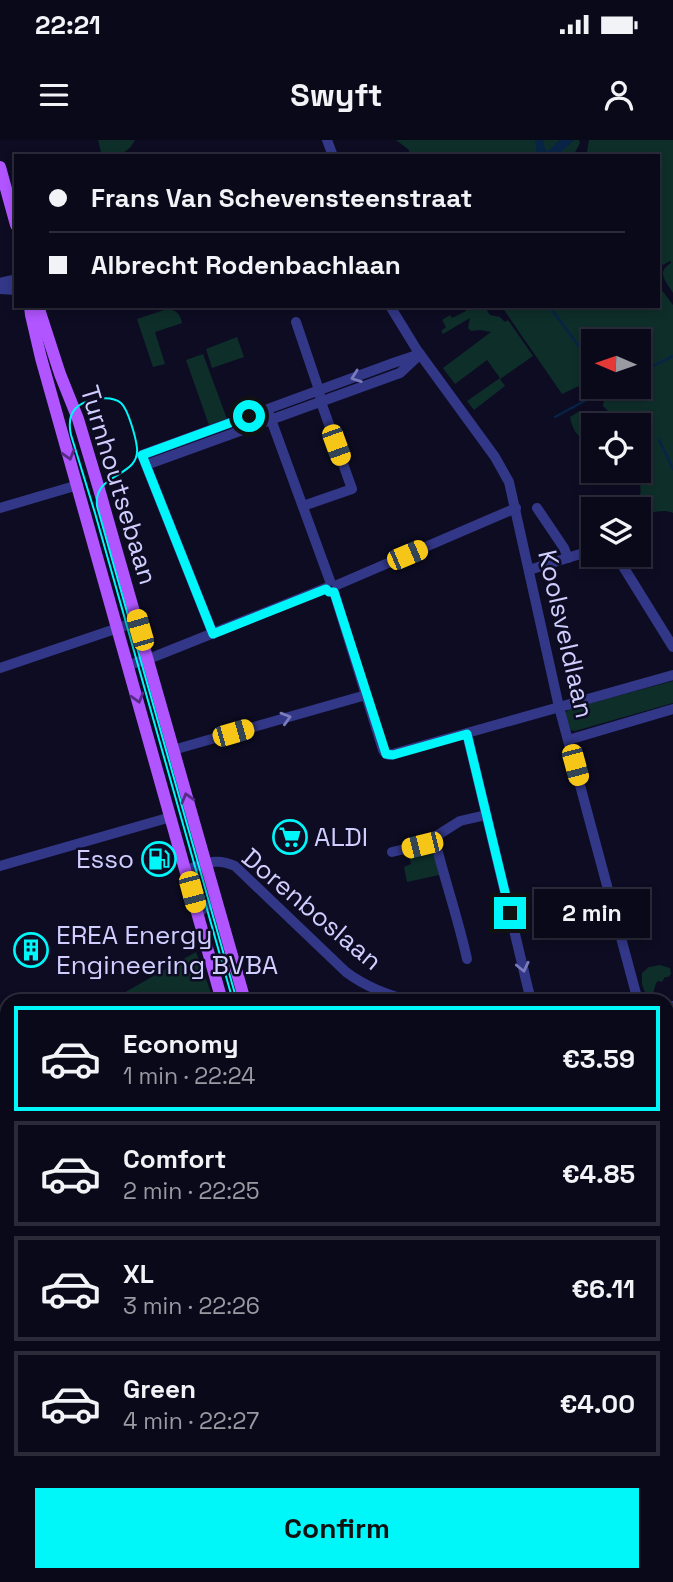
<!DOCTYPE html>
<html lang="en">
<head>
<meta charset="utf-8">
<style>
  :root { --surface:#0a091a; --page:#131223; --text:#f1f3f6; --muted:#999aa2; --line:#2a2a39; --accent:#00f7f9 }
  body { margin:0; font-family:"Space Grotesk",sans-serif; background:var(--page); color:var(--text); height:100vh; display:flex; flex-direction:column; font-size:26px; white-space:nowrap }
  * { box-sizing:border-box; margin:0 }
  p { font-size:23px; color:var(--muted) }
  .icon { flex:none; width:38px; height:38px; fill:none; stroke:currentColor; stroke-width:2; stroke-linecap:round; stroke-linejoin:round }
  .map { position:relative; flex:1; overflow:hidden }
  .sheet { position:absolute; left:0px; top:854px; width:674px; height:588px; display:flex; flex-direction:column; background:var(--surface); border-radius:21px 21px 0 0; box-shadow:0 4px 10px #0003,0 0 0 2px var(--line) }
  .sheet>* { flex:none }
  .banner { position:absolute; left:14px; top:14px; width:646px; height:154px; border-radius:0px; box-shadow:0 4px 10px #0003,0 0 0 2px var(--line); display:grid; align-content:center; height:154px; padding:0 35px; background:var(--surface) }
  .needle { width:46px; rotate:272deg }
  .fabs { position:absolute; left:581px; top:189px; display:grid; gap:14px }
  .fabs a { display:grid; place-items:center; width:70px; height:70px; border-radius:0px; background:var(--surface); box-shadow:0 4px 10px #0003,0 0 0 2px var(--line); font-size:35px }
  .end { position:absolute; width:32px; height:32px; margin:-16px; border:9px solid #00f7f9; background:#111; box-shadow:0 0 0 4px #111 }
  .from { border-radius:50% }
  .bubble { position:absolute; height:49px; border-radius:0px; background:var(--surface); box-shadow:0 4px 10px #0003,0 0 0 2px var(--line); font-size:23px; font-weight:800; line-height:49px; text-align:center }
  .car { position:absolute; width:21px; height:42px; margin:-21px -10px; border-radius:9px; box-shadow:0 0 5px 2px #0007; background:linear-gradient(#f5c518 24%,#345 0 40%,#f5c518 0 76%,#345 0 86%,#f5c518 0) }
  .banner b { display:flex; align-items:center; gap:24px; height:66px; font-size:26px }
  .banner b+b { border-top:2px solid var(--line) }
  .banner i { width:18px; height:18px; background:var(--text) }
  ul { padding:12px 0 0; list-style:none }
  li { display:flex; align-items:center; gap:21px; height:105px; margin:0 14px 10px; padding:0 21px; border:4px solid var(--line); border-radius:0px }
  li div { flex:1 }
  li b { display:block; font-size:26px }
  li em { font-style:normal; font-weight:800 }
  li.current { border-color:var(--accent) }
  li>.icon { width:63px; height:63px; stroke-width:1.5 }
  .primary-button { display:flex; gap:14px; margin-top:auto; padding:14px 35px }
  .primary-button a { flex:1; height:80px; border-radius:0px; background:var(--accent); color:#111; font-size:28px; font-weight:800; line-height:80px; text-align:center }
  .status { display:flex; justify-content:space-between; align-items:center; height:49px; padding:0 35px; background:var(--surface); direction:ltr }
  .status svg { height:19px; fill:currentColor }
  header { display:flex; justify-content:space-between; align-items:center; height:91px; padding:0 35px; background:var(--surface); font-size:32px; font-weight:800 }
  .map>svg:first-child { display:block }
  .green { fill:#0e2e2a; fill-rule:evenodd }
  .water { fill:#072447 }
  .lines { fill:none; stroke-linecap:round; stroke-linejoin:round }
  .stream { stroke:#072447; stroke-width:2.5 }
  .minor { stroke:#323787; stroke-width:10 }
  .major { stroke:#b055ff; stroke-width:12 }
  .tram { stroke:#00f7f9; stroke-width:2 }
  .oneway { stroke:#797bbd }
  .oneway2 { stroke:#562d86 }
  .route { stroke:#00f7f9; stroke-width:9 }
  .labels { text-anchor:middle; stroke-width:5; stroke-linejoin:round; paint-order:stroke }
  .street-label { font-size:26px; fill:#cfceff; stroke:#0d0c23 }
  .poi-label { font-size:26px; fill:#cfceff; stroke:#0d0c23; text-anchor:start }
</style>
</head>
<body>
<div class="status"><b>22:21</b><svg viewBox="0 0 49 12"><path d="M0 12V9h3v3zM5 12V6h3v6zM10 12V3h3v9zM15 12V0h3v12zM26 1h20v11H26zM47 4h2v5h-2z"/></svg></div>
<header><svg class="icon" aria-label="menu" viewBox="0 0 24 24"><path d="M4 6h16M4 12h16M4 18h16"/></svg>Swyft<svg class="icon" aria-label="person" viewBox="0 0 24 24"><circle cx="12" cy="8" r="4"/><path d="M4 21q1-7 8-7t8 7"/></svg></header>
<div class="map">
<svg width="673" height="1442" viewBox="0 0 673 1442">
  <rect width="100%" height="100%" fill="#0d0c23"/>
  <g class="green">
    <path d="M98 0H135C128 14 117 16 102 16Z"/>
    <path d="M396 0H536L544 6 542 0H560L552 8 558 13 574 0H579L580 3 573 16H410L409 10Z"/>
    <path d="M589 0H673V153C665 140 656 132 671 123L670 121 663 125 658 117V16H584L587 12Z"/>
    <path d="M658 141 661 149 673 165V373C658 366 650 380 638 364 643 349 639 346 639 331 638 316 639 300 639 285H619L625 279 621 274 609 272 603 266 604 260 600 254 588 260 579 246 562 254 502 167 658 166ZM593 201H639V247H593Z"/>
    <path d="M465 166H484L490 175 500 177 505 182 508 180 533 216 500 239 505 246 474 270 467 261 500 238 487 220 455 244 443 228 491 192 480 190 471 191 468 188 470 178 443 194 441 191 446 187 442 180 450 175 452 178 466 171Z"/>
    <path d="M167 169C176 170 180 173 182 183L155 192 165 224 153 227 137 179Z"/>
    <path d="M237 197 244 217 212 228 206 209Z"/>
    <path d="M203 214 227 279 209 285 186 220Z"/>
    <path d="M578 272 586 274 598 285H593V307C580 296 574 296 570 277Z"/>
    <path d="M592 316 593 331H618L612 345 587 339 580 333 582 325Z"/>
    <path d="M673 541V563L575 591 570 590 565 573 569 569Z"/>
    <path d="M431 704 439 735 407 742 404 727 411 724 408 712Z"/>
    <path d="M196 812 214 861H118L127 851Z"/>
    <path d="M660 825 670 828 671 834 668 837H665L662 842 658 841 656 843 653 854 657 861H648L642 844V833L649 827Z"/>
    <path d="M0 922H7V1386L0 1385Z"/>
    <path d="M0 1426H7V1435H87L0 1442Z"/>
    <path d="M120 1435H176L169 1442H125Z"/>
  </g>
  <path class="water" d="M535 0H542L547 12 560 0H574L557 16H537Z"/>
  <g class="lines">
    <g class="stream">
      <path d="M549 166 593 225"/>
      <path d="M639 233 673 216"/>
      <path d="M555 277 610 247"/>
      <path d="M659 300 673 329"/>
    </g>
    <g class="minor">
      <path d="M327 0 333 16"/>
      <path d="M0 143 16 139"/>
      <path d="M0 149 16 150"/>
      <path d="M390 166 417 210 495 317 509 342 559 567 638 861"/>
      <path d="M296 182 319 250 321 262 352 349 303 366"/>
      <path d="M269 274 330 441"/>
      <path d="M146 325 400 233 417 217"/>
      <path d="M0 368 78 345"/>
      <path d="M537 368 564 408 568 418"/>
      <path d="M616 415 673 507"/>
      <path d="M529 430 593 410"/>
      <path d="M337 445 516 368"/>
      <path d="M334 452 383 610 386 614 389 615 673 535"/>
      <path d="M213 494 142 315 396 222 420 214"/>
      <path d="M129 525 156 516 326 448"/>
      <path d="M0 528 127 485H131L140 490"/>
      <path d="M467 594 531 861"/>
      <path d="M568 600 673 569"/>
      <path d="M173 610 366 555"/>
      <path d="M434 697C444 738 458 778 467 819"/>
      <path d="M392 712 422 705 460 681 486 675"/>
      <path d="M0 726 171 677"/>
      <path d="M186 730C206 724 215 717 235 726L346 832C366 847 386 854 410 861"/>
      <path d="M198 774 206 766 217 761"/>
      <path d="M667 867 673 866"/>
      <path d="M673 988C667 995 670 1006 671 1016L673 1018"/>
      <path d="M667 1170 669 1221 667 1227"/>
    </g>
    <g class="major">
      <path d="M0 27 16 85"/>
      <path d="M30 166 31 175 41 218 222 861"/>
      <path d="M38 166 60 234 78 279 99 349 245 861"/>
      <path d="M667 1395 673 1398"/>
      <path d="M0 1400 7 1401"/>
      <path d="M0 1415H7"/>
      <path d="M385 1435 387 1442"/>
      <path d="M409 1435 411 1442"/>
    </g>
    <g class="tram">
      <path d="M233 861 95 373 71 295C69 286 69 276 75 269 84 259 110 254 121 263 128 269 136 298 137 308 140 338 93 332 97 366L237 861"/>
      <path d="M365 1435 367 1442"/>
      <path d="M398 1435 400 1442"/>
      <path d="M173 1442 180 1437 187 1435"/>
    </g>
  </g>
  <defs><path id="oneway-chevron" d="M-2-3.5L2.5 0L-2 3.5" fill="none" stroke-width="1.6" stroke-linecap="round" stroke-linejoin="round" transform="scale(1.75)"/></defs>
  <g class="oneway">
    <use href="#oneway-chevron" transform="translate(356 237) rotate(160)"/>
    <use href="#oneway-chevron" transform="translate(286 578) rotate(-16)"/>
    <use href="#oneway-chevron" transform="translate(523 827) rotate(77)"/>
  </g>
  <g class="oneway2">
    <use href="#oneway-chevron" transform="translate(69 315) rotate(74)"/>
    <use href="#oneway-chevron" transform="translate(138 558) rotate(74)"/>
    <use href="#oneway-chevron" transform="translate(187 658) rotate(-106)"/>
  </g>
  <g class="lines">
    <path class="route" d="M249 276 142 315 213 494 326 449 329 452H334L386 614 393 615 467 594 510 773"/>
  </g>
  <defs>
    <g id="supermarket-ring" transform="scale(1.75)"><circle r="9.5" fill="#0d0c23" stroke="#00f7f9" stroke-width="1.5"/><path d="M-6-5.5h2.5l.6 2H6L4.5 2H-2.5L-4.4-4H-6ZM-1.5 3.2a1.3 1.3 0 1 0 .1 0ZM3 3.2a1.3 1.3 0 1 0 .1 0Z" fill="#00f7f9"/></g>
    <g id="fuel-ring" transform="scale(1.75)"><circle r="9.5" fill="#0d0c23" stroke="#00f7f9" stroke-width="1.5"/><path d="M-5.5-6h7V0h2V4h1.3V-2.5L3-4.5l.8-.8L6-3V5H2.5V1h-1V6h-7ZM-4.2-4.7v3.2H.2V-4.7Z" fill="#00f7f9"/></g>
    <g id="building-ring" transform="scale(1.75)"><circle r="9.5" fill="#0d0c23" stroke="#00f7f9" stroke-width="1.5"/><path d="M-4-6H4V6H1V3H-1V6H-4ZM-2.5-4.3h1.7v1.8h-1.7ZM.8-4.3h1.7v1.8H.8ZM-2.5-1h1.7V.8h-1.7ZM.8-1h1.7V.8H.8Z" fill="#00f7f9"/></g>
  </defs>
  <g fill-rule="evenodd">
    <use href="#supermarket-ring" x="290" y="697"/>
    <use href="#fuel-ring" x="159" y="719"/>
    <use href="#building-ring" x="31" y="810"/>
  </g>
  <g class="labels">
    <g class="street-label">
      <text transform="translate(119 345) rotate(73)" y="9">Turnhoutsebaan</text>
      <text transform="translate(566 494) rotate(77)" y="9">Koolsveldlaan</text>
      <text transform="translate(312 769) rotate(40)" y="9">Dorenboslaan</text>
    </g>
    <g class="poi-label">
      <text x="314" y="706">ALDI</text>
      <text x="134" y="728" text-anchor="end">Esso</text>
      <text x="56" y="804">EREA Energy<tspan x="56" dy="30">Engineering BVBA</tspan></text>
    </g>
  </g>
</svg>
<div class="fabs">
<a><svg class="needle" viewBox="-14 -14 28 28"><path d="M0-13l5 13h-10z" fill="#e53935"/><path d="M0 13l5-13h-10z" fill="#999aa2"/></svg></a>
<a><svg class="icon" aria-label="locate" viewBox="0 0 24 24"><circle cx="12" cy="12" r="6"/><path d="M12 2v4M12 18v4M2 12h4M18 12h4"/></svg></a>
<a><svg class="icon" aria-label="layers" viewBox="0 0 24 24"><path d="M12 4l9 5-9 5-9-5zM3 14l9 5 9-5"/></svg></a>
</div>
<i class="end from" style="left:249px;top:276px"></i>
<i class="end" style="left:510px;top:773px"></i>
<div class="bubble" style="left:534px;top:749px;width:116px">2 min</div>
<i class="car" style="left:336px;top:305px;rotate:160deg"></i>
<i class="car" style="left:407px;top:415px;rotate:67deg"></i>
<i class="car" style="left:140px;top:490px;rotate:344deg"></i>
<i class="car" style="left:233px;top:593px;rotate:74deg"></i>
<i class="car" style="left:575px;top:625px;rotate:165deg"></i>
<i class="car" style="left:422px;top:705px;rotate:256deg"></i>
<i class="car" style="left:192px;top:752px;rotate:165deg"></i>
<div class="banner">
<b><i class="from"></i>Frans Van Schevensteenstraat</b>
<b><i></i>Albrecht Rodenbachlaan</b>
</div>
<section class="sheet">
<ul>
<li class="current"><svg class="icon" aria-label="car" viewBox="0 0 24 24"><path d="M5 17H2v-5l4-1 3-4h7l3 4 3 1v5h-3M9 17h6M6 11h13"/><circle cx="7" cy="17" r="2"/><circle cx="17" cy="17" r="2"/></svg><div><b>Economy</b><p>1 min · 22:24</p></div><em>€3.59</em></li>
<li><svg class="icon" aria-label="car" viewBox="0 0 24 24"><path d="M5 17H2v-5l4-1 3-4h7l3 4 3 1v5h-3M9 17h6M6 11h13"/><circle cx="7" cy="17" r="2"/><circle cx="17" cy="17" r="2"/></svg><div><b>Comfort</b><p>2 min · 22:25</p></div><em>€4.85</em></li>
<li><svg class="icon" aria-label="car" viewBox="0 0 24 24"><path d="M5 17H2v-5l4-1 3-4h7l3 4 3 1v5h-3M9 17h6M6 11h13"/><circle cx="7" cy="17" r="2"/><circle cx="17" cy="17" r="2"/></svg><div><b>XL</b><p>3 min · 22:26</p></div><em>€6.11</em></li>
<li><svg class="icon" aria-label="car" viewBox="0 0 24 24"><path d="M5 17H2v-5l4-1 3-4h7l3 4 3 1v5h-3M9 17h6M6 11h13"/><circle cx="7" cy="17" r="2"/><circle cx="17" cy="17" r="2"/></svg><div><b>Green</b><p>4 min · 22:27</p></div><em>€4.00</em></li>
</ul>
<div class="primary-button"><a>Confirm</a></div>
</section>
</div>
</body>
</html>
